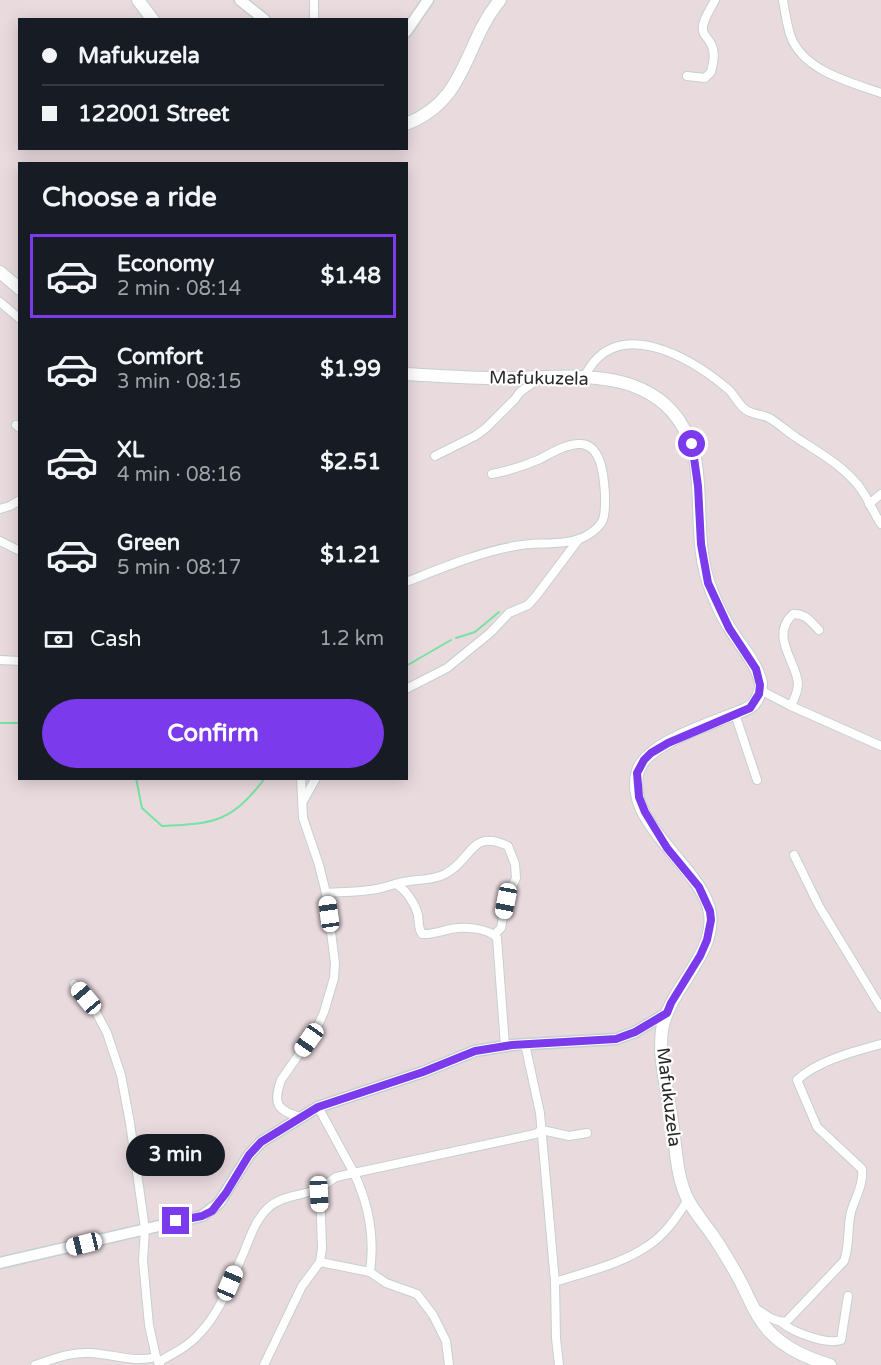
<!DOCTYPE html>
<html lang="en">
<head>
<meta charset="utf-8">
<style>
  :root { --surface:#171b24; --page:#20242c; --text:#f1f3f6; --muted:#9ea1a6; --line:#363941; --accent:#7c3aed }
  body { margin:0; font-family:"Varela Round",sans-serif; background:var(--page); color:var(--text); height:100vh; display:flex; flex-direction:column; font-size:22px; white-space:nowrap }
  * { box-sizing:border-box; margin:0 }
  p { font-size:20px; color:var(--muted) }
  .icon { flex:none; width:33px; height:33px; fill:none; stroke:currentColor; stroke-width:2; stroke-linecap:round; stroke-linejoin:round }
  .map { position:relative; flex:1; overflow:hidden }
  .panel { position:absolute; left:18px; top:162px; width:390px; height:618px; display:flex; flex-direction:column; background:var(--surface); border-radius:0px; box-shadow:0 3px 15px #0003 }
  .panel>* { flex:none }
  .guide { position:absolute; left:18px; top:18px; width:390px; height:132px; border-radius:0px; box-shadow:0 3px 15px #0003; display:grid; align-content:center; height:132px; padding:0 24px; background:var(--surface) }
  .end { position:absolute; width:27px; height:27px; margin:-14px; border:8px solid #7c3aed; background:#fff; box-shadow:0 0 0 3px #fff }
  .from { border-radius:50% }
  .bubble { position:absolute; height:42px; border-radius:21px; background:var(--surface); box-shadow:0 3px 15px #0003; font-size:20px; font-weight:700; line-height:42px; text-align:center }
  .car { position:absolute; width:18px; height:36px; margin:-18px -9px; border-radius:8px; box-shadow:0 0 4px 2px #0007; background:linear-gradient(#fff 24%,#345 0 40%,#fff 0 76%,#345 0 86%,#fff 0) }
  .guide b { display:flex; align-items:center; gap:21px; height:57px; font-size:22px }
  .guide b+b { border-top:2px solid var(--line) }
  .guide i { width:15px; height:15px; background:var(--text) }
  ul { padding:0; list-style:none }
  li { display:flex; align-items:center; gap:18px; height:84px; margin:0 12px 9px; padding:0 12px; border:3px solid transparent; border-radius:0px }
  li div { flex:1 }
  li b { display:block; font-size:22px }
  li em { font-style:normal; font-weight:700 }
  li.active { border-color:var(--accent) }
  li>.icon { width:54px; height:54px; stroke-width:1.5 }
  h2 { padding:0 24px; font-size:27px; line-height:72px }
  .pay { display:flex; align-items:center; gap:15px; height:66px; padding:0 24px; font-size:22px }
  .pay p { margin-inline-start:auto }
  .cta { display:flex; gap:12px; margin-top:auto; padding:12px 24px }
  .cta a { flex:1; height:69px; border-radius:36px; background:var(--accent); color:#fff; font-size:24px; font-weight:700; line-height:69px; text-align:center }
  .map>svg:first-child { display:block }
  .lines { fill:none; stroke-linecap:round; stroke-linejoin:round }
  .stream { stroke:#76e3a3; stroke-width:2 }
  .minor-casing { stroke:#c3d1d0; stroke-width:10 }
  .tertiary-casing { stroke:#c3d1d0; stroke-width:13 }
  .secondary-casing { stroke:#c3d1d0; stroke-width:14 }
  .minor { stroke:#fff; stroke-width:8 }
  .tertiary { stroke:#fff; stroke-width:10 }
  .secondary { stroke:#fff; stroke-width:12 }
  .route { stroke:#7c3aed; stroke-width:8 }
  .labels { text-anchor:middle; stroke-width:4.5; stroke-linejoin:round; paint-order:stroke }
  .street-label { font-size:18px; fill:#282828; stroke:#fff }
</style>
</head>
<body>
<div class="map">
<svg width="881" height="1365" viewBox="0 0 881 1365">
  <rect width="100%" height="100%" fill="#e9dade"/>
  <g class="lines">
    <g class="stream">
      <path d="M456 638 475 632 499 612"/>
      <path d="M406 666 451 640"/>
      <path d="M0 723H20"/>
      <path d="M136 778 142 808 162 826C214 824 232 822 265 778"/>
    </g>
    <g class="minor-casing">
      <g id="minor">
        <path d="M314 0V20"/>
        <path d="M783 0C785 12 787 26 791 37 804 71 850 82 881 93"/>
        <path d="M687 76 705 78 711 72C713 63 716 53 711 44 709 39 704 36 703 31 701 21 711 9 715 0"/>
        <path d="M0 302 20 319"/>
        <path d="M585 376C616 313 691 358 728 389 735 395 738 405 746 410 753 415 763 414 771 419 780 425 788 432 797 438 818 452 842 465 858 485 867 496 873 512 881 524"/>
        <path d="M16 425 20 428"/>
        <path d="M435 456 475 436 486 428 515 399 520 392 541 377"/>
        <path d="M869 504 881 494"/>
        <path d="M0 509 10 506 20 500"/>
        <path d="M0 541 20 551"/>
        <path d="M406 582C442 568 477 553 515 546 537 541 566 547 586 536 607 524 605 515 605 494 604 478 602 442 578 444 564 445 551 453 540 459 524 466 508 471 492 474"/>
        <path d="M0 660 20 661"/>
        <path d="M406 689 447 668 490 633 509 613 528 605 536 596 579 539"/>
        <path d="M760 690 791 706 881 746"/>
        <path d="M791 706C794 699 798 692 798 684 797 662 769 636 793 614 805 613 811 622 819 630"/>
        <path d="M735 714 757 780"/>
        <path d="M301 778 303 818 319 865 326 893 335 963 334 978 324 1012 316 1030 281 1080C272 1106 278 1110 302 1118"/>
        <path d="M303 801 316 778"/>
        <path d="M794 855 819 906 881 1008"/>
        <path d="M396 884C406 890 415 903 418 915 419 922 418 928 422 934 432 935 441 931 451 929 464 926 488 928 497 938L505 1046"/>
        <path d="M326 893C343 892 361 892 377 889 388 887 398 882 409 881 421 879 434 880 445 874 473 860 470 828 508 846L515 864 516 878 506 901 501 928 494 935"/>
        <path d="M74 984 96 1012 107 1033 121 1075 130 1123 145 1229 143 1261 149 1325 156 1357 160 1365"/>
        <path d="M525 1044 540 1113 555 1282 556 1338 559 1365"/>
        <path d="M318 1107 354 1173 535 1134 542 1130 569 1136 587 1133"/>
        <path d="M320 1262 370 1272 386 1283 417 1294 433 1315 446 1341 449 1365"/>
        <path d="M555 1282C586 1272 622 1264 649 1245 666 1234 677 1216 688 1200"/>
        <path d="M755 1308C765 1314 776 1324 787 1321L844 1261C850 1245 847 1228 851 1212 855 1198 864 1184 862 1169L817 1127 797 1080C817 1061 855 1051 881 1044"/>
        <path d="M782 1323C793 1332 826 1345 841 1340L848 1296"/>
        <path d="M158 1362C173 1354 189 1346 200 1333 221 1311 232 1279 244 1252 250 1237 256 1219 268 1208 282 1195 303 1196 320 1188"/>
        <path d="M35 1365C54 1359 70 1352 90 1353 113 1354 133 1363 156 1357"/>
        <path d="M264 1365 302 1286 320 1262 322 1248 320 1188 336 1177 354 1173C369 1205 375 1237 370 1272"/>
      </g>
    </g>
    <g class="tertiary-casing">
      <g id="tertiary">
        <path d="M240 0 265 20"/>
        <path d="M406 32 428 0"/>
        <path d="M0 1263 202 1216 219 1203 249 1155 261 1142 318 1107 423 1072 475 1051 512 1045 616 1039 635 1032 667 1013"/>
      </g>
    </g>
    <g class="secondary-casing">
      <g id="secondary">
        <path d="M138 0 153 20"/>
        <path d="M406 124C468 100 463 45 500 0"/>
        <path d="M0 272 20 289"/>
        <path d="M406 374C442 376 478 379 513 378 569 377 641 367 678 419 686 431 693 443 695 458 703 502 694 549 712 592 717 605 723 618 731 630 740 645 755 661 760 679 762 685 760 693 757 699 752 709 743 710 734 714 709 724 646 744 638 771 622 822 703 868 710 913 716 955 669 988 662 1030 658 1061 668 1090 672 1121 676 1147 676 1174 687 1198 693 1210 703 1222 711 1233 721 1247 729 1261 737 1275 749 1296 756 1320 774 1336 789 1350 810 1359 830 1365"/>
      </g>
    </g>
    <use href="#minor" class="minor"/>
    <use href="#tertiary" class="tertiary"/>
    <use href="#secondary" class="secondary"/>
  </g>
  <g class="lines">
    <path class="route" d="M176 1221 202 1216 212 1211 226 1193 249 1155 261 1142 318 1107 423 1072 475 1051 512 1045 616 1039 635 1032 667 1013 671 1003 700 956 707 940 711 920 710 911 699 887 667 848 645 812 639 797 637 773 644 760 651 753 668 743 750 708 759 694 760 685 756 669 729 628 708 583 701 544 698 486 692 444"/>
  </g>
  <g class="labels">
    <g class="street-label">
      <text transform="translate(539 378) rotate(1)" y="6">Mafukuzela</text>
      <text transform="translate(669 1097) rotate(83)" y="6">Mafukuzela</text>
    </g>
  </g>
</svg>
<i class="end from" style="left:692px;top:444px"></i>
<i class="end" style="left:176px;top:1221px"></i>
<div class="bubble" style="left:126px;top:1134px;width:99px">3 min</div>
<i class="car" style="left:506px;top:901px;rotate:191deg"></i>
<i class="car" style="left:329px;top:914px;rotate:352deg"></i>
<i class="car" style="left:86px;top:998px;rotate:320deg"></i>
<i class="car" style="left:309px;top:1040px;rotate:215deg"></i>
<i class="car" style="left:319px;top:1194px;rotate:177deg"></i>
<i class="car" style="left:84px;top:1244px;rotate:256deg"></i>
<i class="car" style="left:230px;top:1283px;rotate:23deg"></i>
<div class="guide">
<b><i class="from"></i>Mafukuzela</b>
<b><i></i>122001 Street</b>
</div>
<section class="panel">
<h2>Choose a ride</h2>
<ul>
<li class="active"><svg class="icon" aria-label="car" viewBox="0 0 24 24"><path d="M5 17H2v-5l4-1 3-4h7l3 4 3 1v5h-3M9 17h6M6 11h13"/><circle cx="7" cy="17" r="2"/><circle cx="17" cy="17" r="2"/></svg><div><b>Economy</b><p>2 min · 08:14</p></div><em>$1.48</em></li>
<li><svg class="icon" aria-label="car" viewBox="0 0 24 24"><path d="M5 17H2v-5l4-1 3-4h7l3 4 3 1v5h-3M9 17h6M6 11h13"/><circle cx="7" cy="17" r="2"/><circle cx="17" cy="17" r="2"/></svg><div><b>Comfort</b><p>3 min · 08:15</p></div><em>$1.99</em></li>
<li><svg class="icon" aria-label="car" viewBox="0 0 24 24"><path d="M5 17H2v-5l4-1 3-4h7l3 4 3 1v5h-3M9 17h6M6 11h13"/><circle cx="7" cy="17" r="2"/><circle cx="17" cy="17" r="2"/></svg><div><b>XL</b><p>4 min · 08:16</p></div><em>$2.51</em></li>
<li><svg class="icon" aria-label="car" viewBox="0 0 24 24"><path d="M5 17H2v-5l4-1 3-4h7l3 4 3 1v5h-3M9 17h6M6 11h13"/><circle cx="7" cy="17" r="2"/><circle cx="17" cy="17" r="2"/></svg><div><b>Green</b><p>5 min · 08:17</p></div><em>$1.21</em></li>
</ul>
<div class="pay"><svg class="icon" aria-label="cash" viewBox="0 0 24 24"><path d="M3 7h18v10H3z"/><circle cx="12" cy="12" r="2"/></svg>Cash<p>1.2 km</p></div>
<div class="cta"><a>Confirm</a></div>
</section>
</div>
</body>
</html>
